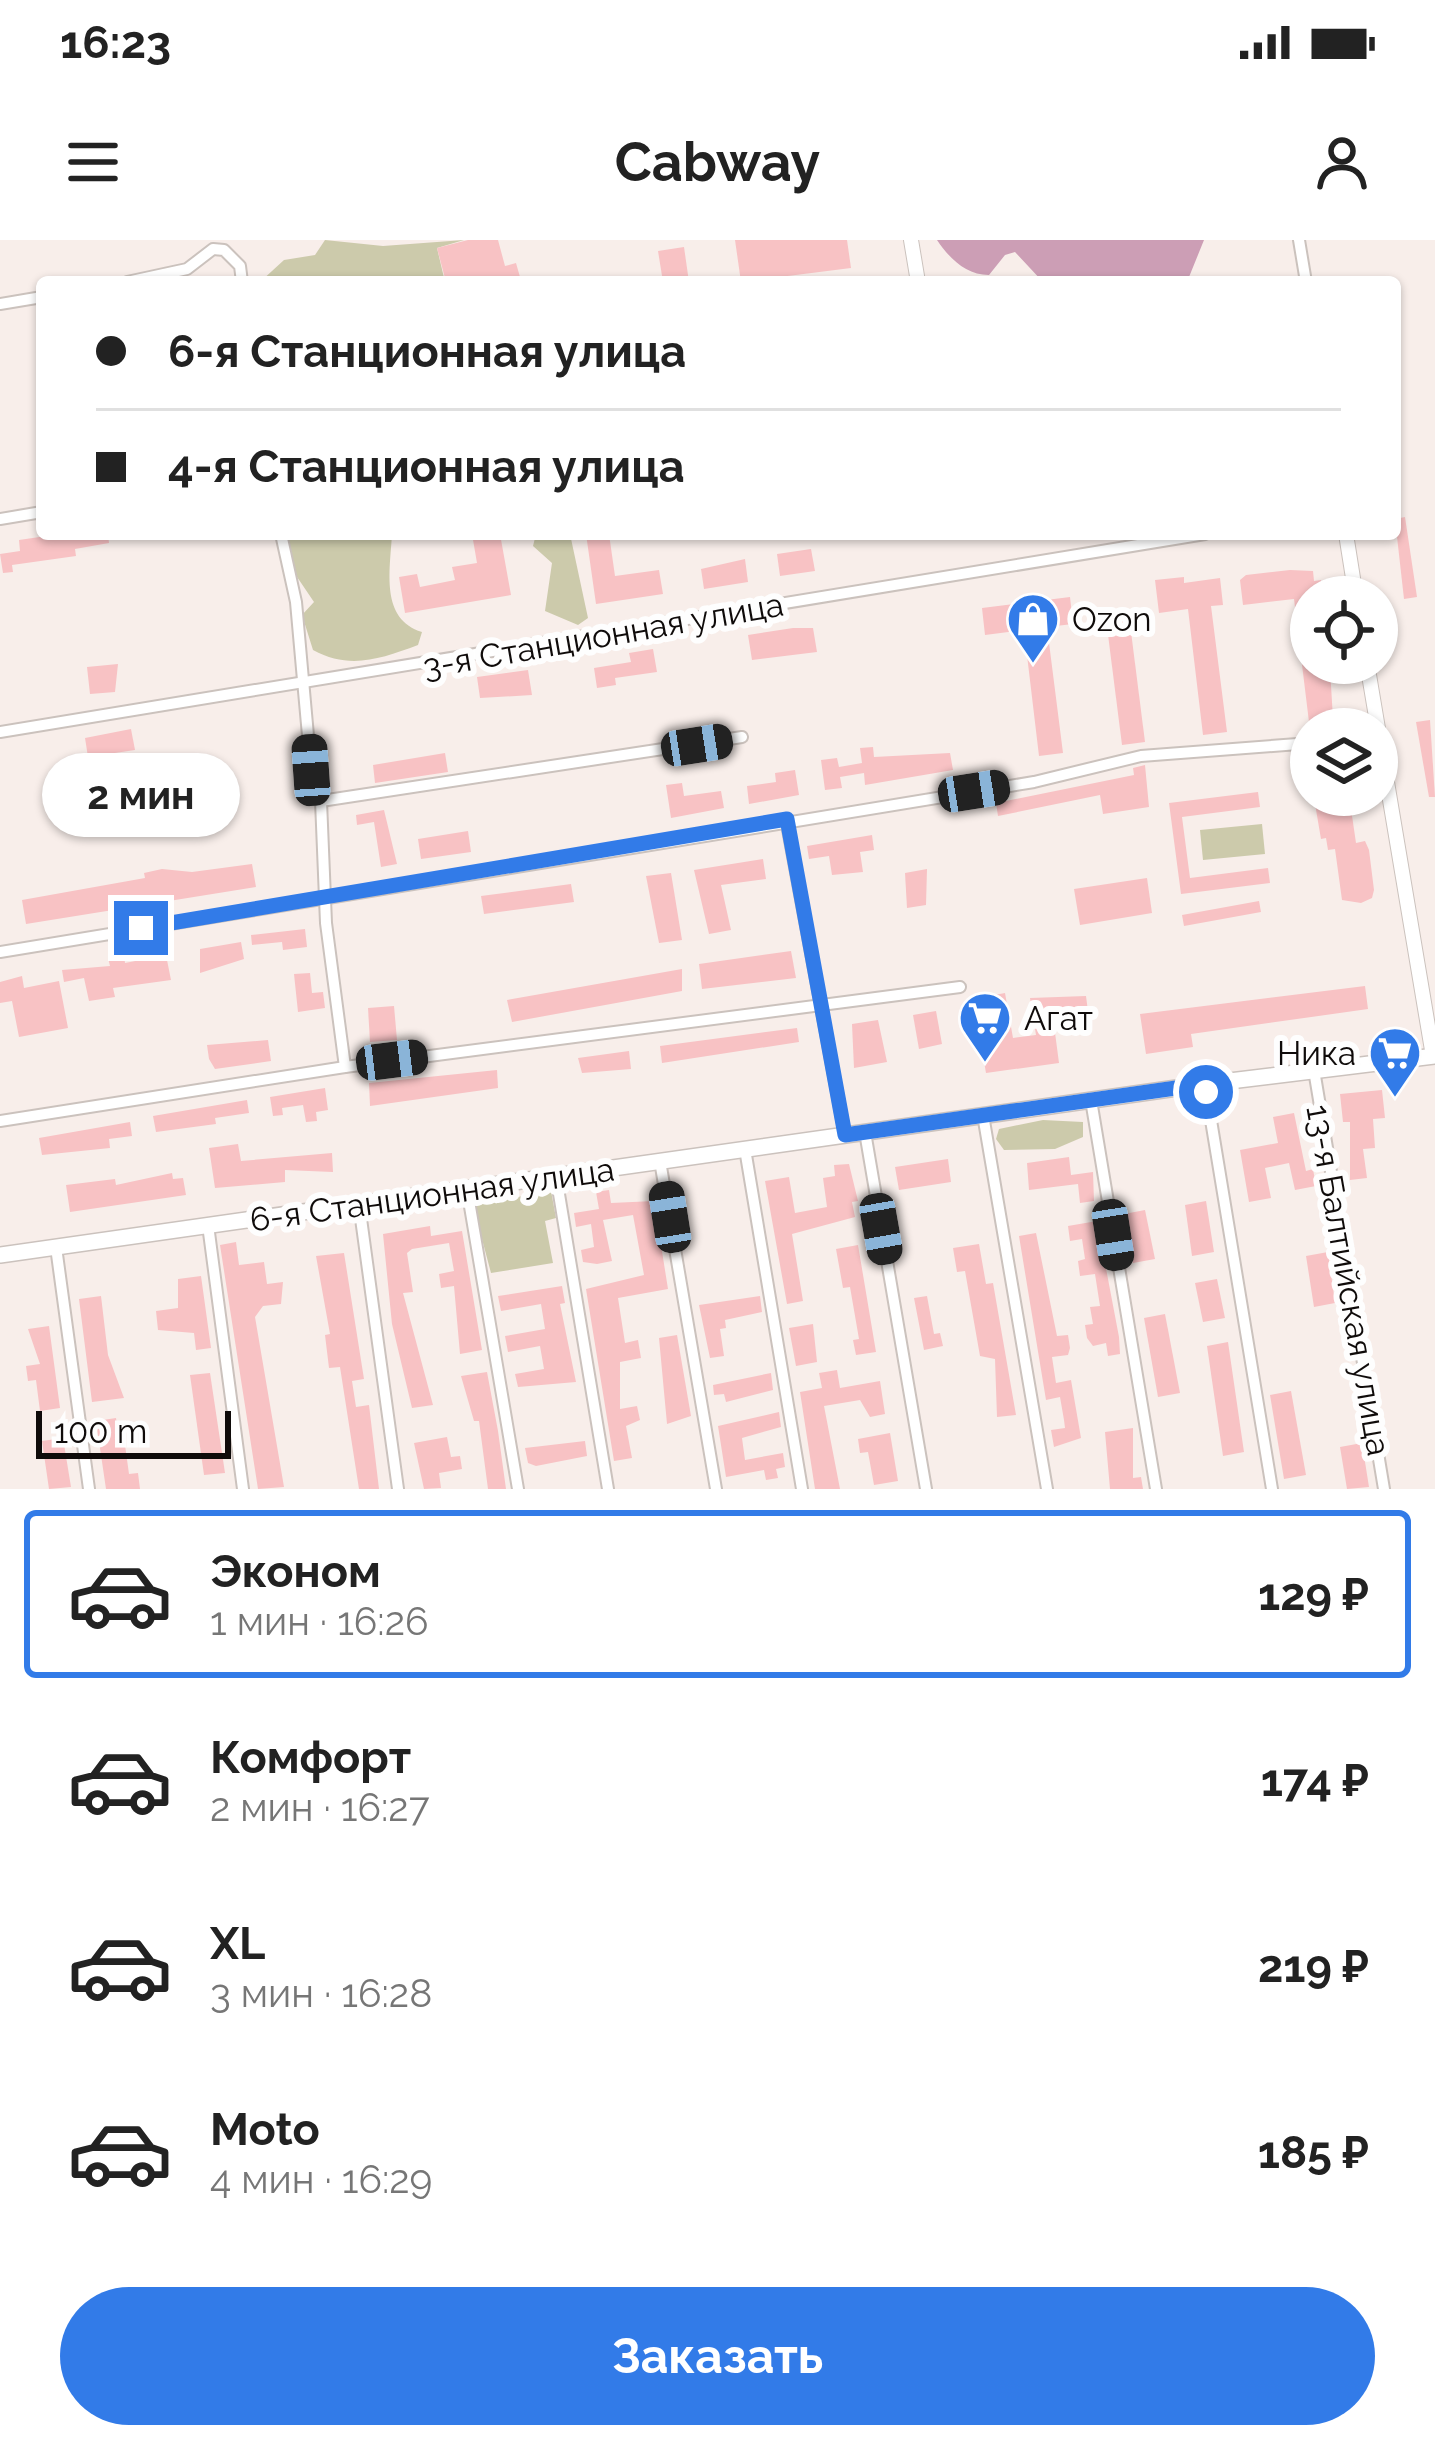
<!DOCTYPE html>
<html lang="ru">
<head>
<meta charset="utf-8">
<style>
  :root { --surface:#fff; --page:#f2f2f2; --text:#222; --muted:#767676; --line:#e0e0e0; --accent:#327be8 }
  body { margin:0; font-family:Raleway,sans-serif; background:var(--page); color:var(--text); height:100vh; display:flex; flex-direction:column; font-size:45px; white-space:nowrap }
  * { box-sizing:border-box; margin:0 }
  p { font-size:39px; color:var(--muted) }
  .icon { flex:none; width:66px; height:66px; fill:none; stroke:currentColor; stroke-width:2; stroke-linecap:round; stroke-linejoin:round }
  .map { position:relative; height:1249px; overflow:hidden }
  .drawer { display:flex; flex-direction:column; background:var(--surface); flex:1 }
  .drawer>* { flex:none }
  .hud { position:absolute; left:36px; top:36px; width:1365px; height:264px; border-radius:12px; box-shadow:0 3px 9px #0004; display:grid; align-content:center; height:264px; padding:0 60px; background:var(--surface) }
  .buttons { position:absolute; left:1290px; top:336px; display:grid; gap:24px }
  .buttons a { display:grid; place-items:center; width:108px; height:108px; border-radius:50%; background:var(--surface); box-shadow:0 3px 9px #0004; font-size:60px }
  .scale { position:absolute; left:36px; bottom:30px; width:195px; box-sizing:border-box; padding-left:12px; border:6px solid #0f0b0a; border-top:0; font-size:33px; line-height:42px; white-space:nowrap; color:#0f0b0a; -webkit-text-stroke:9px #fefefe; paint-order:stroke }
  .end { position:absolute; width:54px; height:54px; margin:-27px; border:15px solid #327be8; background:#fff; box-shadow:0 0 0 6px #fff }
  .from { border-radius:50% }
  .bubble { position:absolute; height:84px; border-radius:42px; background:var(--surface); box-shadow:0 3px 9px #0004; font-size:39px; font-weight:700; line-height:84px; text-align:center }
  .car { position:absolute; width:36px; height:72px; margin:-36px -18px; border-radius:15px; box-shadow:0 0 9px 3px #0007; background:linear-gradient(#222 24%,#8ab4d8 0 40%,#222 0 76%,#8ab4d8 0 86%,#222 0) }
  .hud b { display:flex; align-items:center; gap:42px; height:114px; font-size:45px }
  .hud b+b { border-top:3px solid var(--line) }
  .hud i { width:30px; height:30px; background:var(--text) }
  ul { padding:21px 0 0; list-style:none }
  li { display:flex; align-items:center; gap:36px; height:168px; margin:0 24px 18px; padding:0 36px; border:6px solid transparent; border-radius:12px }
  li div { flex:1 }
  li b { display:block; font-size:45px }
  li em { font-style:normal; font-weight:700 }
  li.selected { border-color:var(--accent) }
  li>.icon { width:108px; height:108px; stroke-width:1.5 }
  .button { display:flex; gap:24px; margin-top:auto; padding:24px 60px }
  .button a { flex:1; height:138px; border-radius:72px; background:var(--accent); color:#fff; font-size:48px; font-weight:700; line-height:138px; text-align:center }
  .status { display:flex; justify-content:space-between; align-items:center; height:84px; padding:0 60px; background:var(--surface); direction:ltr }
  .status svg { height:33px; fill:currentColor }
  header { display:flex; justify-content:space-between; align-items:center; height:156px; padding:0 60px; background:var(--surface); font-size:54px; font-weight:700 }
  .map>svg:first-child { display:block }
  .green { fill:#cccaab }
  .water { fill:#cc9eb5 }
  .building { fill:#f8c2c4 }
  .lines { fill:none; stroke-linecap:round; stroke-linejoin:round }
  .minor-casing { stroke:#cbc2bd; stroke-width:14 }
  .tertiary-casing { stroke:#cbc2bd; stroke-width:16 }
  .secondary-casing { stroke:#cbc2bd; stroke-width:18 }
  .minor { stroke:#fff; stroke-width:10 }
  .tertiary { stroke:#fff; stroke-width:14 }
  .secondary { stroke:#fff; stroke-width:15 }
  .route { stroke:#327be8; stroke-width:15 }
  .labels { text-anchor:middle; stroke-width:12; stroke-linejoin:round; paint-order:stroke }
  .poi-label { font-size:33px; fill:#0f0b0a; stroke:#fefefe; text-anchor:start }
  .street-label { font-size:33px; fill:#0f0b0a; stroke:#fefefe }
</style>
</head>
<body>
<div class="status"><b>16:23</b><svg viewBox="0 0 49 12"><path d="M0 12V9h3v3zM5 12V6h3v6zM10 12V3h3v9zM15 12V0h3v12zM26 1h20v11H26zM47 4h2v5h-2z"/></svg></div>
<header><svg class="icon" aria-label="menu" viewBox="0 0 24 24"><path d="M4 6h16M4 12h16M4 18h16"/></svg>Cabway<svg class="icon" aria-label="person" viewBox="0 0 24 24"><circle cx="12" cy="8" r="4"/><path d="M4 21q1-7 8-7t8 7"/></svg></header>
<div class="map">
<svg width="1435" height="1249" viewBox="0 0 1435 1249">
  <rect width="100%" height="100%" fill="#f8eeea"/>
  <g class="green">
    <path d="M325 0 383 6 464 0 437 8 445 42H260L284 20 315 15Z"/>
    <path d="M288 294H392C390 331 380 379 422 392L418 405C380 419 350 430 313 410L302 375 314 362 293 331Z"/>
    <path d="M536 294H570L588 378 578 385 545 371 552 323 533 306Z"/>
    <path d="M1262 584 1265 614 1203 620 1200 590Z"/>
    <path d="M1043 880 1083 882V897L1055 909 1004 910 996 899 999 889Z"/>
    <path d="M551 951 556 978 545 981 553 1023 491 1033 473 965Z"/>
  </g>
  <path class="water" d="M937 0H1204L1187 42H1043L1015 12 1005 15 989 35C966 35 949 18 937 0Z"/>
  <g class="building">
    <path d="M468 0H498L505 26 516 23 520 37 509 42H446L437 8Z"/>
    <path d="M735 0H847L851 28 741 42Z"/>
    <path d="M684 7 689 42H663L658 11Z"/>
    <path d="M1405 277 1417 357 1404 359 1395 279Z"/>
    <path d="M60 294H108L109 303 75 309 76 316 12 325 13 332 3 333 0 314 20 311 19 300Z"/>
    <path d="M472 294H500L511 355 405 373 399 337 417 334 420 347 455 340 452 327 477 323Z"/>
    <path d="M586 294H609L615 336 659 330 663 354 596 364Z"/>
    <path d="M811 309 815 331 780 336 777 314Z"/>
    <path d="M745 319 748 342 704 349 701 329Z"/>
    <path d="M1290 330 1313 331 1314 341 1321 340 1322 354 1311 357V423L1330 428 1333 479 1309 482 1294 359 1243 365 1240 340 1246 335Z"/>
    <path d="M1184 337V343L1220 338 1223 365 1211 366 1227 492 1203 495 1188 369 1159 373 1155 340Z"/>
    <path d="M1070 357 1073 384 1047 387 1063 513 1039 516 1024 390 985 395 982 368Z"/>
    <path d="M1129 376 1145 502 1122 505 1106 379Z"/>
    <path d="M793 388H813L817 412 752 420 748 395Z"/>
    <path d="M653 409 657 432 615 438 616 445 597 448 594 428 631 422 629 413Z"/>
    <path d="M118 424 115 452 90 454 87 427Z"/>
    <path d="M528 430 532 455 480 458 477 437Z"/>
    <path d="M1430 480 1435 557H1429L1416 482Z"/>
    <path d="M131 489 135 510 88 517 85 498Z"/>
    <path d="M873 507 874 517 950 513 953 530 865 545 864 533 840 537 842 548 825 550 821 520 837 518 839 527 862 523 860 508Z"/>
    <path d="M445 513 448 532 375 543 373 525Z"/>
    <path d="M1145 525 1149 567 1103 574 1100 555 998 576 996 563 1134 535 1133 528Z"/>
    <path d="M795 530 799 555 749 564 747 546 776 542 775 533Z"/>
    <path d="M682 543 684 556 721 551 724 568 671 578 666 545Z"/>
    <path d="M1258 552 1260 567 1182 577 1190 638 1268 628 1270 643 1181 654 1169 563Z"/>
    <path d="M1318 555H1349L1356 603 1365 601 1369 610 1374 650 1372 658 1361 663 1342 660 1335 609 1328 610 1326 598 1321 599 1314 558Z"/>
    <path d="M384 570 397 624 381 627 374 582 357 585 356 575Z"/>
    <path d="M468 591 471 612 421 619 418 599Z"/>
    <path d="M872 595 874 610 860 612 863 632 832 635 829 616 809 619 807 606Z"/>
    <path d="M763 619 766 639 721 645 731 690 709 694 694 630Z"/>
    <path d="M252 624 256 647 26 684 22 660 145 638 144 633 162 629 192 632Z"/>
    <path d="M927 629 926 665 907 668 905 633Z"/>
    <path d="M671 633 682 700 659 703 646 636Z"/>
    <path d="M1147 638 1152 673 1080 685 1074 649Z"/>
    <path d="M571 644 574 662 484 674 481 656Z"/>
    <path d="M1259 661 1261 672 1184 686 1182 675Z"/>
    <path d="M305 689 307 707 283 710 282 702 252 705 251 695Z"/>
    <path d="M241 702 244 719 200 733V709Z"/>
    <path d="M791 711 796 738 702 749 699 724Z"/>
    <path d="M124 715 125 723 166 715 171 740 113 748 115 757 89 761 84 738 64 742 62 730 110 726 108 718Z"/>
    <path d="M682 729V751L512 782 507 760Z"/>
    <path d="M310 733 312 753 323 752 325 768 298 772 294 734Z"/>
    <path d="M22 736 24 748 59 741 68 788 19 797 12 761 0 763V742Z"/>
    <path d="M1365 746 1368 769 1191 794 1193 807 1146 814 1140 774Z"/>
    <path d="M1005 753 1013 798 1036 795 1030 758 1086 756 1089 779 1054 785 1059 823 986 833 973 759Z"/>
    <path d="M394 766 397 800 370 802 368 768Z"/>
    <path d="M936 771 942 804 919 809 913 775Z"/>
    <path d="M878 780 887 822 854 828 852 784Z"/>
    <path d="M797 788 799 802 662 823 660 806Z"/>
    <path d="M268 800 271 821 215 829 209 819 207 805Z"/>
    <path d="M629 811 631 829 582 833 578 818Z"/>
    <path d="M497 830 498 848 370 866 369 843Z"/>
    <path d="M325 848 328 870 316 872 317 881 306 882 303 865 282 868 283 875 273 876 270 857Z"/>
    <path d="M1382 850 1385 878 1373 879 1375 908 1363 909 1367 938 1350 940V882H1343L1340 854Z"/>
    <path d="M247 860 249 873 215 878 216 884 156 892 153 876Z"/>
    <path d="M1294 873 1306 931 1313 929 1316 946 1295 950 1289 923 1265 928 1271 958 1249 962 1240 910 1278 903 1273 877Z"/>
    <path d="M130 882 132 896 109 899 110 908 42 915 39 898Z"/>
    <path d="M238 904 241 921 332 913 333 932 285 930V942L215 948 209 908Z"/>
    <path d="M1069 917 1071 935 1093 932 1094 961 1080 963 1078 944 1029 950 1027 923Z"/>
    <path d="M948 919 951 942 899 950 895 927Z"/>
    <path d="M849 924 858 961 852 962 855 977 792 994 803 1061 787 1064 765 941 789 937 795 973 827 967 823 938 835 936 834 925Z"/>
    <path d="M172 933 173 939 183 938 186 955 70 972 66 945 115 939 116 945Z"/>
    <path d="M609 950 611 963 654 961 668 1049 618 1058 625 1103 638 1100 641 1118 620 1122V1169L637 1166 640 1180 626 1186 632 1218 614 1221 586 1049 644 1035 633 975 603 980 612 1021 597 1024 583 1022 581 1010 594 1007 591 984 576 987 574 973 599 969 596 952Z"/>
    <path d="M1206 961 1214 1012 1192 1016 1185 965Z"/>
    <path d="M1145 970 1155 1019 1133 1023 1124 974Z"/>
    <path d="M1097 981 1119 1097 1120 1114 1108 1116 1106 1103 1093 1106 1087 1098 1085 1085 1093 1084 1090 1067 1100 1066 1095 1034 1080 1036 1078 1021 1085 1019 1082 999 1070 1001 1068 986Z"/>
    <path d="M430 986 431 996 462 991 482 1110 460 1114 454 1046 441 1048 439 1034 454 1031 449 1003 412 1009 407 1013 413 1052 403 1053 433 1165 412 1168 392 1084 383 994Z"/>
    <path d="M1036 993 1057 1096 1068 1095 1070 1108 1068 1115 1052 1117 1056 1143 1071 1140 1081 1198 1054 1207 1051 1190 1065 1188 1064 1180 1060 1157 1046 1160 1019 996Z"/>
    <path d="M236 1002 239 1025 264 1022 267 1044 283 1042 281 1064 263 1066 255 1077 284 1247 258 1249 220 1005Z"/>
    <path d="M979 1004 986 1044 993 1043 1016 1175 997 1177 995 1119 980 1116 965 1031 957 1032 953 1008Z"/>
    <path d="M858 1005 876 1112 856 1115 853 1100 859 1099 850 1047 843 1048 836 1009Z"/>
    <path d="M1328 1012 1335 1063 1314 1067 1306 1016Z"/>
    <path d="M344 1013 364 1139 352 1141 356 1167 369 1165 379 1249H359L340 1127 329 1128 325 1095 330 1094 316 1016Z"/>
    <path d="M201 1036 211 1108 196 1110 194 1093 158 1090 156 1071 178 1068V1039Z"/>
    <path d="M1217 1039 1225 1078 1203 1082 1195 1043Z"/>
    <path d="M562 1046 565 1063 560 1064 576 1142 518 1147 515 1134 544 1129 540 1106 508 1112 505 1096 545 1089 541 1064 501 1071 498 1056Z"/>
    <path d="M101 1056 108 1115 124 1158 92 1162 79 1059Z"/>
    <path d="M760 1056 762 1072 725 1080 726 1088 720 1089 724 1116 710 1118 699 1065Z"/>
    <path d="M927 1056 934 1094 940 1093 943 1106 924 1110 914 1058Z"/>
    <path d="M1165 1074 1180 1153 1158 1157 1144 1078Z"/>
    <path d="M813 1084 817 1122 796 1126 789 1088Z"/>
    <path d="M49 1086 60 1168 40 1171 36 1140 28 1141 26 1126 40 1124 28 1089Z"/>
    <path d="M677 1095 691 1176 667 1184 659 1098Z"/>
    <path d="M1228 1102 1244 1212 1223 1216 1207 1106Z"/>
    <path d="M837 1130 840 1148 880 1141 885 1174 870 1177 860 1160 824 1166 840 1249H815L800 1152 822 1148 819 1133Z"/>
    <path d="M487 1132 498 1191 506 1249H488L479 1181H474L461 1136Z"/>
    <path d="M210 1133 225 1233 204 1235 190 1135Z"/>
    <path d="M771 1133 773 1150 726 1162 724 1154 714 1155 713 1145Z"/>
    <path d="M1291 1151 1306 1235 1284 1239 1270 1155Z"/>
    <path d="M779 1172 781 1187 742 1198 745 1220 783 1213 785 1227 776 1229 778 1238 766 1240 764 1230 726 1237 718 1186Z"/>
    <path d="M116 1178 120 1206 125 1205 129 1234 138 1233 140 1249H106L96 1181Z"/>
    <path d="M1133 1188V1238L1141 1237 1143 1249H1110L1105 1192Z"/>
    <path d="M890 1193 898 1241 874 1245 868 1212 860 1213 858 1199Z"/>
    <path d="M447 1197 451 1217 460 1216 462 1229 439 1233 441 1248 424 1249 414 1203Z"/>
    <path d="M63 1198 71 1247 49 1249 42 1201Z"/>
    <path d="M585 1201 587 1216 536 1226 528 1223 525 1208Z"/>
    <path d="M1362 1203 1369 1247 1347 1249 1340 1207Z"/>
  </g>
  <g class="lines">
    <g class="minor-casing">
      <g id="minor">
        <path d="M1299 0 1306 42"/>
        <path d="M127 42 187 29 213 9 224 10 240 26 242 42"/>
        <path d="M0 64 42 57"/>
        <path d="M0 279 42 272"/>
        <path d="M281 294 296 362 311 529 321 561 326 683 345 827"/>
        <path d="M0 492 1205 294"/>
        <path d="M321 561 742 497"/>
        <path d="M786 579 845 895"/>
        <path d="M0 712 1034 542 1141 516 1311 503"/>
        <path d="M1314 830 1384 1249"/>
        <path d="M1205 844 1272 1249"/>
        <path d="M1091 860 1156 1249"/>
        <path d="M983 875 1047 1249"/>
        <path d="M0 881 345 827 960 747"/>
        <path d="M865 892 926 1249"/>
        <path d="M745 909 802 1249"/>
        <path d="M660 921 716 1249"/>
        <path d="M556 936 608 1249"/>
        <path d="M467 949 518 1249"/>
        <path d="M359 964 398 1249"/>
        <path d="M208 985 243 1249"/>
        <path d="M56 1007 89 1249"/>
      </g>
    </g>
    <g class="tertiary-casing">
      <g id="tertiary">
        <path d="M911 0 918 42"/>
        <path d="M1346 294 1356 357"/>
        <path d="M1367 423 1433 816"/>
      </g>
    </g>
    <g class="secondary-casing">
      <path id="secondary" d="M0 1015 1205 844 1435 816"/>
    </g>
    <use href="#minor" class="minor"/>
    <use href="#tertiary" class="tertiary"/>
    <use href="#secondary" class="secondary"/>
  </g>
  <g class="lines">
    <path class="route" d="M141 688 787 579 845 895 1204 844 1206 852"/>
  </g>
  <defs>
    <g id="shop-pin" transform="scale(2.7)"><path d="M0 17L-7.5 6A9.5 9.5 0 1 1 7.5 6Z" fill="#327be8" stroke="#fefefe"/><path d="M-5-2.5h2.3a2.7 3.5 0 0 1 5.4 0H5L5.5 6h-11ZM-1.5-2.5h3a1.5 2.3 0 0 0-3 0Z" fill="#fff"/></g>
    <g id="supermarket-pin" transform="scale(2.7)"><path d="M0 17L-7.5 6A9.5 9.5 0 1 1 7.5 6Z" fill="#327be8" stroke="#fefefe"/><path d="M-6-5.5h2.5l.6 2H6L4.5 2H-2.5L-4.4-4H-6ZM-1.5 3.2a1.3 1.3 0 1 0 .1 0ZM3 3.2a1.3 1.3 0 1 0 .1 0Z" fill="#fff"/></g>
  </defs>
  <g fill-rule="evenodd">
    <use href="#shop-pin" x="1033" y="379"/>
    <use href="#supermarket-pin" x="985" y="778"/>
    <use href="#supermarket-pin" x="1395" y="813"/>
  </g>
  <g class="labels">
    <g class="poi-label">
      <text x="1072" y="391">Ozon</text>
      <text x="1024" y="790">Агат</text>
      <text x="1356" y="825" text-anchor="end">Ника</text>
    </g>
    <g class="street-label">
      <text transform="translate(603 395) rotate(-10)" y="12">3-я Станционная улица</text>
      <text transform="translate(432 954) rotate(-8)" y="12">6-я Станционная улица</text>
      <text transform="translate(1349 1040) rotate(80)" y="12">13-я Балтийская улица</text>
    </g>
  </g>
</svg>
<div class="buttons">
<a><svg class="icon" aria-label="locate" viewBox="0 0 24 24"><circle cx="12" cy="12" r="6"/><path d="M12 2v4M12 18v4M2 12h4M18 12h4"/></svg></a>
<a><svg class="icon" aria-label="layers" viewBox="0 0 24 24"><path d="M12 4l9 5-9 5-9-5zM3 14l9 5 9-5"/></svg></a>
</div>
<div class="scale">100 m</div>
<i class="end from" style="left:1206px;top:852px"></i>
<i class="end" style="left:141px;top:688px"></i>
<div class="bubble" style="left:42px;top:513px;width:198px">2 мин</div>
<i class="car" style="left:697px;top:505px;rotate:81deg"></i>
<i class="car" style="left:311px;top:530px;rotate:356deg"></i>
<i class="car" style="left:974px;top:551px;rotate:81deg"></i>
<i class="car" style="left:392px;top:820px;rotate:83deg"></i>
<i class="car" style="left:670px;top:977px;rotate:351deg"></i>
<i class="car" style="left:881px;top:989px;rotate:170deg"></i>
<i class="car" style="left:1113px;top:995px;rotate:171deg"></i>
<div class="hud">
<b><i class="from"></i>6-я Станционная улица</b>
<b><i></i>4-я Станционная улица</b>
</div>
</div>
<section class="drawer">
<ul>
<li class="selected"><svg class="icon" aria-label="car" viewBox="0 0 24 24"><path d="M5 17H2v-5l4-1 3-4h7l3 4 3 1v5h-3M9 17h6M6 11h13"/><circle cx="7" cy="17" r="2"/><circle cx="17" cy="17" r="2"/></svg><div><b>Эконом</b><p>1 мин · 16:26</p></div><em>129 ₽</em></li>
<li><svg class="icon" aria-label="car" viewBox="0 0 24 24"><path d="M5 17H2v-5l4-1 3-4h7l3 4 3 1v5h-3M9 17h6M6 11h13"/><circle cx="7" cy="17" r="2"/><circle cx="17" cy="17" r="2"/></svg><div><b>Комфорт</b><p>2 мин · 16:27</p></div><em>174 ₽</em></li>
<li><svg class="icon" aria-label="car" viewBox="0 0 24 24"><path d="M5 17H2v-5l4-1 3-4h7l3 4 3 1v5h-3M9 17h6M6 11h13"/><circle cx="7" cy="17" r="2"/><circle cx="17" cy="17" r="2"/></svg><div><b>XL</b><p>3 мин · 16:28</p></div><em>219 ₽</em></li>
<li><svg class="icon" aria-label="car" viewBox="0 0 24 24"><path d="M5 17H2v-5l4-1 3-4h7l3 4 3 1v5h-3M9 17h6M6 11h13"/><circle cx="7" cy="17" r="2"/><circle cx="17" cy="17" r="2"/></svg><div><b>Moto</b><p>4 мин · 16:29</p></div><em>185 ₽</em></li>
</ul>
<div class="button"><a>Заказать</a></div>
</section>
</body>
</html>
